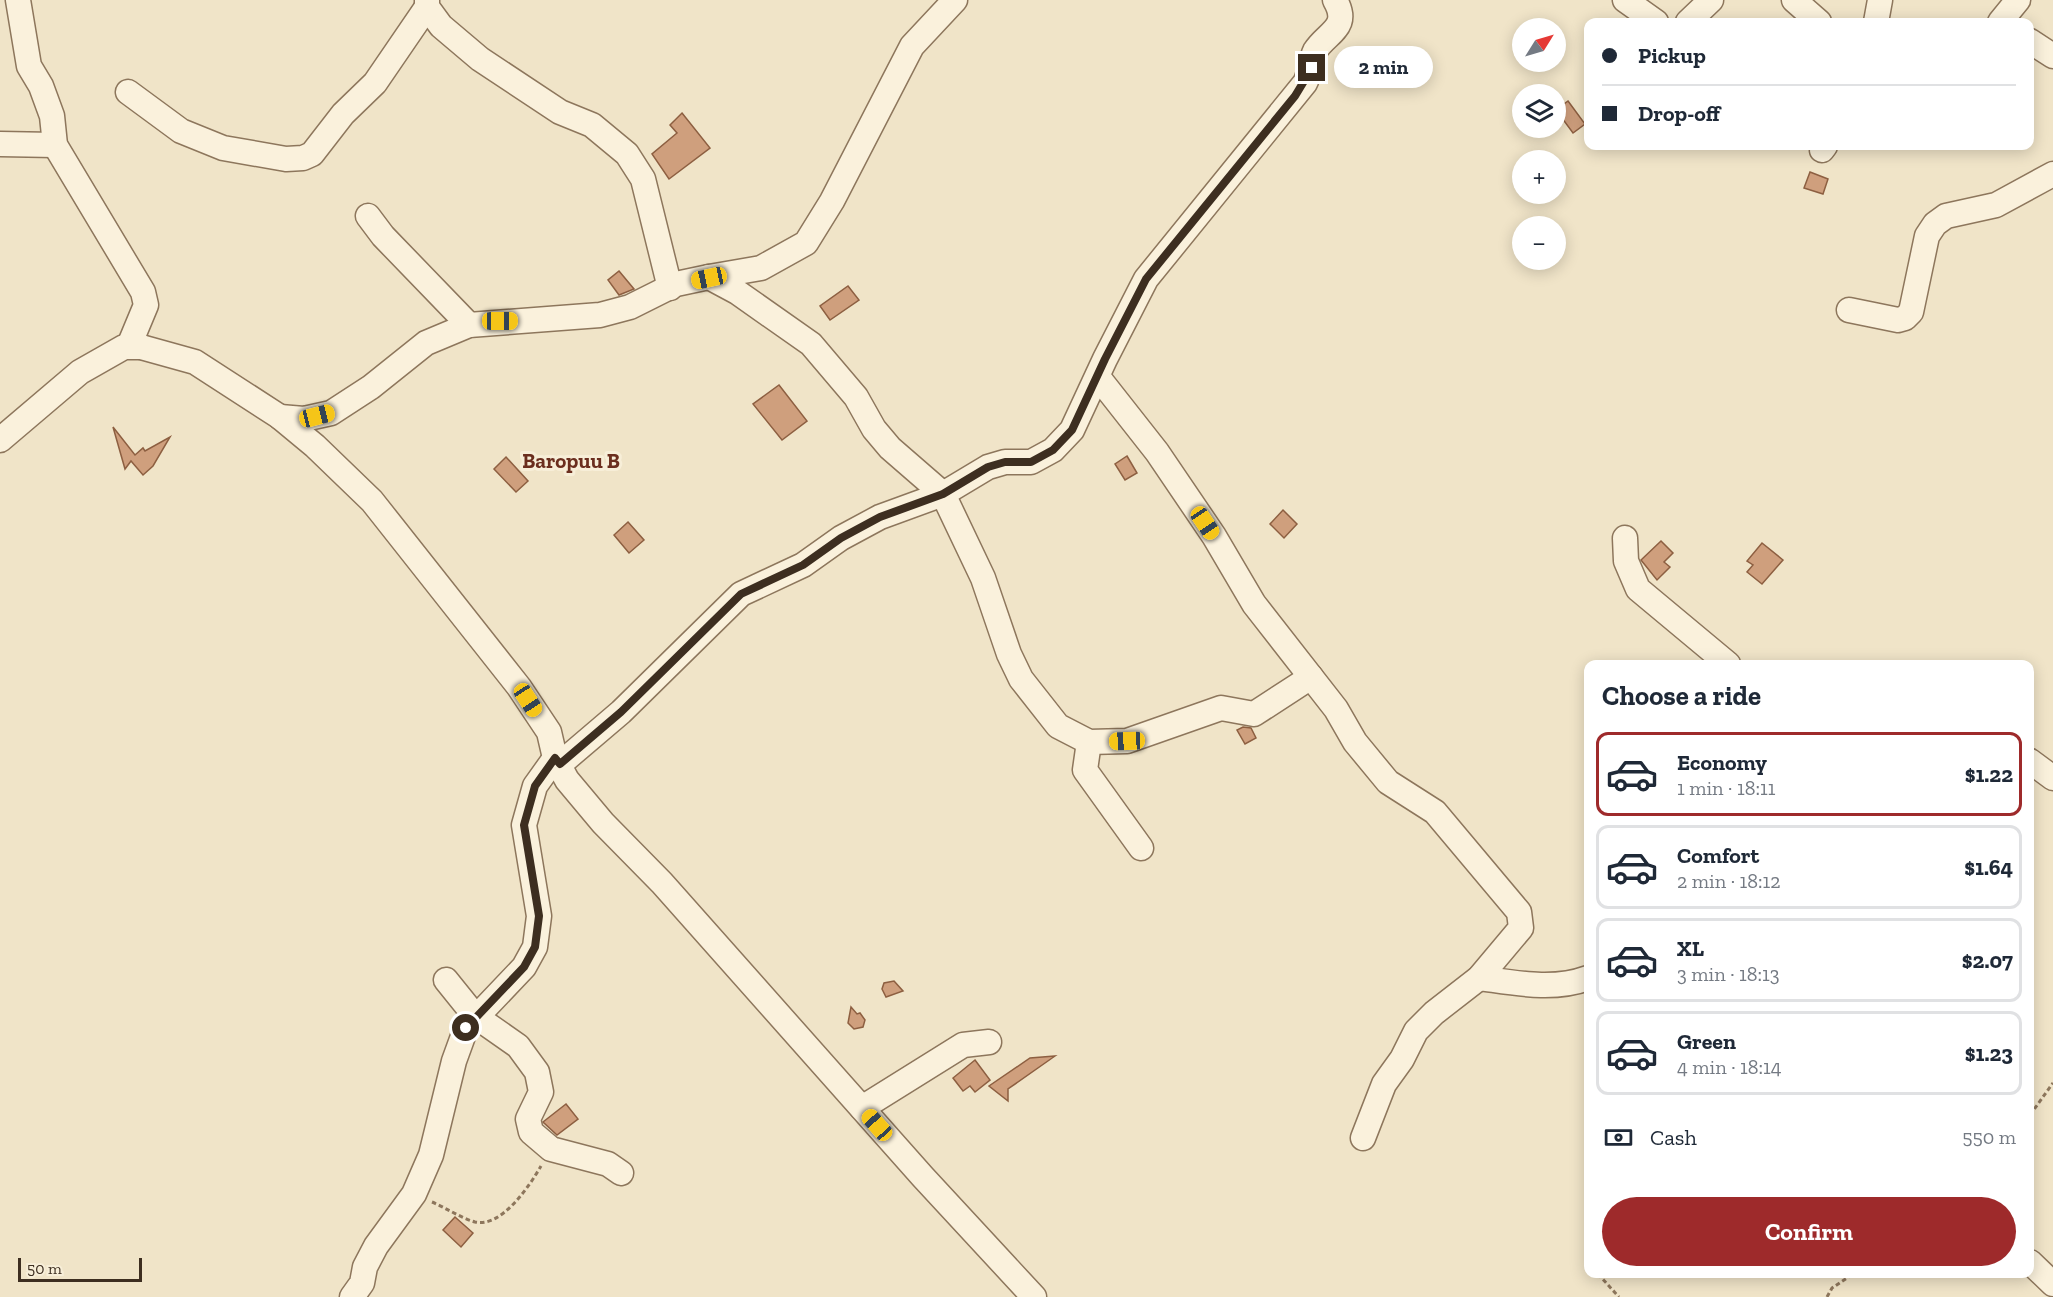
<!DOCTYPE html>
<html lang="en">
<head>
<meta charset="utf-8">
<style>
  :root { --surface:#fff; --page:#f6f6f7; --text:#1f2937; --muted:#747a83; --line:#e0e1e3; --accent:#9e2a2b }
  body { margin:0; font-family:"Zilla Slab",serif; background:var(--page); color:var(--text); height:100vh; display:flex; flex-direction:column; font-size:22px; white-space:nowrap }
  * { box-sizing:border-box; margin:0 }
  p { font-size:20px; color:var(--muted) }
  .icon { flex:none; width:33px; height:33px; fill:none; stroke:currentColor; stroke-width:2; stroke-linecap:round; stroke-linejoin:round }
  .map { position:relative; flex:1; overflow:hidden }
  .sheet { position:absolute; left:1584px; top:660px; width:450px; height:618px; display:flex; flex-direction:column; background:var(--surface); border-radius:12px; box-shadow:0 3px 15px #0003 }
  .sheet>* { flex:none }
  .top-card { position:absolute; left:1584px; top:18px; width:450px; height:132px; border-radius:12px; box-shadow:0 3px 15px #0003; display:grid; align-content:center; height:132px; padding:0 18px; background:var(--surface) }
  .needle { width:39px; rotate:53deg }
  .buttons { position:absolute; left:1512px; top:18px; display:grid; gap:12px }
  .buttons a { display:grid; place-items:center; width:54px; height:54px; border-radius:50%; background:var(--surface); box-shadow:0 3px 15px #0003; font-size:30px }
  .scale { position:absolute; left:18px; bottom:15px; width:124px; box-sizing:border-box; padding-left:6px; border:3px solid #3d2e20; border-top:0; font-size:16px; line-height:21px; white-space:nowrap; color:#3d2e20; -webkit-text-stroke:4px #f7eed8; paint-order:stroke }
  .end { position:absolute; width:27px; height:27px; margin:-14px; border:8px solid #3d2e20; background:#fff; box-shadow:0 0 0 3px #fff }
  .from { border-radius:50% }
  .bubble { position:absolute; height:42px; border-radius:21px; background:var(--surface); box-shadow:0 3px 15px #0003; font-size:20px; font-weight:700; line-height:42px; text-align:center }
  .car { position:absolute; width:18px; height:36px; margin:-18px -9px; border-radius:8px; box-shadow:0 0 4px 2px #0007; background:linear-gradient(#f5c518 24%,#345 0 40%,#f5c518 0 76%,#345 0 86%,#f5c518 0) }
  .top-card b { display:flex; align-items:center; gap:21px; height:57px; font-size:22px }
  .top-card b+b { border-top:2px solid var(--line) }
  .top-card i { width:15px; height:15px; background:var(--text) }
  ul { padding:0; list-style:none }
  li { display:flex; align-items:center; gap:18px; height:84px; margin:0 12px 9px; padding:0 6px; border:3px solid var(--line); border-radius:12px }
  li div { flex:1 }
  li b { display:block; font-size:22px }
  li em { font-style:normal; font-weight:700 }
  li.on { border-color:var(--accent) }
  li>.icon { width:54px; height:54px; stroke-width:1.5 }
  h2 { padding:0 18px; font-size:27px; line-height:72px }
  .pay { display:flex; align-items:center; gap:15px; height:66px; padding:0 18px; font-size:22px }
  .pay p { margin-inline-start:auto }
  .action { display:flex; gap:12px; margin-top:auto; padding:12px 18px }
  .action a { flex:1; height:69px; border-radius:36px; background:var(--accent); color:#fff; font-size:24px; font-weight:700; line-height:69px; text-align:center }
  .map>svg:first-child { display:block }
  .building { fill:#cf9f7d; stroke:#8d5f41; stroke-width:1.5 }
  .lines { fill:none; stroke-linecap:round; stroke-linejoin:round }
  .minor-casing { stroke:#8d765c; stroke-width:27 }
  .path { stroke:#8d765c; stroke-width:3; stroke-dasharray:4.5 3; stroke-linecap:butt }
  .minor { stroke:#faf1dc; stroke-width:24 }
  .route { stroke:#3d2e20; stroke-width:8 }
  .labels { text-anchor:middle; stroke-width:6; stroke-linejoin:round; paint-order:stroke }
  .quarter-label { font-size:21px; font-weight:bold; fill:#6b2e1e; stroke:#f7eed8 }
</style>
</head>
<body>
<div class="map">
<svg width="2053" height="1297" viewBox="0 0 2053 1297">
  <rect width="100%" height="100%" fill="#f0e4c8"/>
  <g class="building">
    <path d="M1568 101 1585 124 1573 133 1556 110Z"/>
    <path d="M682 113 710 148 669 179 652 154 677 133 670 125Z"/>
    <path d="M1810 172 1828 179 1823 194 1804 188Z"/>
    <path d="M619 271 634 289 619 295 608 280Z"/>
    <path d="M848 286 859 300 830 320 820 306Z"/>
    <path d="M779 385 807 421 782 440 753 404Z"/>
    <path d="M113 427 135 455 143 448 145 451 170 437 153 466 143 475 131 461 125 469Z"/>
    <path d="M1127 456 1137 473 1125 480 1115 464Z"/>
    <path d="M506 457 528 481 516 492 494 469Z"/>
    <path d="M1283 510 1297 524 1284 538 1270 524Z"/>
    <path d="M628 522 644 540 629 553 614 535Z"/>
    <path d="M1661 541 1673 553 1664 562 1670 567 1657 580 1641 560Z"/>
    <path d="M1762 543 1783 560 1762 584 1747 572 1753 565 1747 561Z"/>
    <path d="M1243 727 1251 728 1256 738 1245 744 1237 730Z"/>
    <path d="M894 981 903 991 886 997 882 989 884 983Z"/>
    <path d="M851 1007 857 1014 860 1013 865 1020 863 1027 854 1029 848 1023Z"/>
    <path d="M1055 1056 1008 1089V1101L989 1086 1030 1058Z"/>
    <path d="M975 1060 990 1080 975 1092 970 1086 963 1091 953 1078Z"/>
    <path d="M566 1104 578 1119 557 1135 543 1122Z"/>
    <path d="M455 1217 473 1233 461 1247 443 1230Z"/>
  </g>
  <g class="lines">
    <g class="minor-casing">
      <g id="minor">
        <path d="M18 0 29 66 41 86 52 116 55 145 143 292 146 305 131 341 141 347"/>
        <path d="M427 0V7L441 26 480 59 560 112 592 125 627 154 643 179 670 288"/>
        <path d="M1625 0 1656 22"/>
        <path d="M1794 0 1819 22"/>
        <path d="M1688 22 1711 0"/>
        <path d="M1876 22 1880 0"/>
        <path d="M2000 22 2018 0"/>
        <path d="M2030 41 2053 56"/>
        <path d="M128 92 181 131 223 148 286 159 303 158 312 154 343 114 375 83 427 7"/>
        <path d="M0 144 55 145"/>
        <path d="M1822 150 1825 146"/>
        <path d="M368 216 383 236 469 325"/>
        <path d="M709 277 761 268 806 243 832 201 912 46 955 0"/>
        <path d="M1849 310 1898 320 1905 318 1911 312 1927 236 1935 224 1946 216 1996 205 2053 174"/>
        <path d="M1098 377 1157 452 1214 536 1254 604 1336 709 1355 742 1388 782 1435 812 1519 912 1521 928 1479 978 1434 1013 1416 1031 1402 1059 1384 1084 1363 1138"/>
        <path d="M280 417 304 419 331 413 371 387 426 343 469 325 600 315 630 307 676 284 709 277 737 292 811 344 856 397 874 429 890 448 943 494 983 578 1009 654 1021 679 1058 726 1089 742 1127 741 1221 708 1254 714 1311 677"/>
        <path d="M0 440 80 372 124 347H141L195 362 280 417 315 446 372 501 519 687 549 732 555 758 567 780 603 823 662 883 923 1177 1034 1297"/>
        <path d="M1625 538 1626 561 1638 589 1728 664"/>
        <path d="M1089 742 1085 770 1141 848"/>
        <path d="M2030 761 2053 778"/>
        <path d="M560 764 621 712 741 594 803 565 841 538 880 517 943 494 988 467 1005 462H1031L1053 450 1072 430 1105 359 1146 279 1305 83C1310 74 1311 59 1315 51 1327 32 1351 28 1335 0"/>
        <path d="M1479 978C1516 983 1553 991 1588 978"/>
        <path d="M446 980 475 1016 518 1046 537 1072 541 1092 528 1119 531 1132 551 1149 608 1164 621 1173"/>
        <path d="M862 1108 963 1045 989 1042"/>
        <path d="M2030 1262 2053 1284"/>
        <path d="M352 1297 362 1283 365 1267 376 1246 414 1194 431 1155 454 1061 466 1028 524 967 535 947 539 916 524 825 535 786 555 758"/>
      </g>
    </g>
    <g class="path">
      <path d="M2030 1115 2053 1083"/>
      <path d="M432 1202C446 1208 461 1218 475 1222 502 1228 530 1185 541 1166"/>
      <path d="M1598 1274 1619 1297"/>
      <path d="M1827 1297 1832 1288 1853 1274"/>
    </g>
    <use href="#minor" class="minor"/>
  </g>
  <g class="lines">
    <path class="route" d="M466 1028 524 967 535 947 539 916 524 825 535 786 555 758 560 764 621 712 741 594 803 565 841 538 880 517 943 494 988 467 1005 462H1031L1053 450 1072 430 1105 359 1146 279 1295 96 1312 68"/>
  </g>
  <g class="labels">
    <g class="quarter-label">
      <text x="571" y="468">Baropuu B</text>
    </g>
  </g>
</svg>
<div class="buttons">
<a><svg class="needle" viewBox="-14 -14 28 28"><path d="M0-13l5 13h-10z" fill="#e53935"/><path d="M0 13l5-13h-10z" fill="#747a83"/></svg></a>
<a><svg class="icon" aria-label="layers" viewBox="0 0 24 24"><path d="M12 4l9 5-9 5-9-5zM3 14l9 5 9-5"/></svg></a>
<a>+</a>
<a>−</a>
</div>
<div class="scale">50 m</div>
<i class="end from" style="left:466px;top:1028px"></i>
<i class="end" style="left:1312px;top:68px"></i>
<div class="bubble" style="left:1334px;top:46px;width:99px">2 min</div>
<i class="car" style="left:709px;top:278px;rotate:258deg"></i>
<i class="car" style="left:500px;top:321px;rotate:90deg"></i>
<i class="car" style="left:317px;top:416px;rotate:76deg"></i>
<i class="car" style="left:1205px;top:523px;rotate:146deg"></i>
<i class="car" style="left:528px;top:700px;rotate:147deg"></i>
<i class="car" style="left:1127px;top:741px;rotate:268deg"></i>
<i class="car" style="left:877px;top:1125px;rotate:318deg"></i>
<div class="top-card">
<b><i class="from"></i>Pickup</b>
<b><i></i>Drop-off</b>
</div>
<section class="sheet">
<h2>Choose a ride</h2>
<ul>
<li class="on"><svg class="icon" aria-label="car" viewBox="0 0 24 24"><path d="M5 17H2v-5l4-1 3-4h7l3 4 3 1v5h-3M9 17h6M6 11h13"/><circle cx="7" cy="17" r="2"/><circle cx="17" cy="17" r="2"/></svg><div><b>Economy</b><p>1 min · 18:11</p></div><em>$1.22</em></li>
<li><svg class="icon" aria-label="car" viewBox="0 0 24 24"><path d="M5 17H2v-5l4-1 3-4h7l3 4 3 1v5h-3M9 17h6M6 11h13"/><circle cx="7" cy="17" r="2"/><circle cx="17" cy="17" r="2"/></svg><div><b>Comfort</b><p>2 min · 18:12</p></div><em>$1.64</em></li>
<li><svg class="icon" aria-label="car" viewBox="0 0 24 24"><path d="M5 17H2v-5l4-1 3-4h7l3 4 3 1v5h-3M9 17h6M6 11h13"/><circle cx="7" cy="17" r="2"/><circle cx="17" cy="17" r="2"/></svg><div><b>XL</b><p>3 min · 18:13</p></div><em>$2.07</em></li>
<li><svg class="icon" aria-label="car" viewBox="0 0 24 24"><path d="M5 17H2v-5l4-1 3-4h7l3 4 3 1v5h-3M9 17h6M6 11h13"/><circle cx="7" cy="17" r="2"/><circle cx="17" cy="17" r="2"/></svg><div><b>Green</b><p>4 min · 18:14</p></div><em>$1.23</em></li>
</ul>
<div class="pay"><svg class="icon" aria-label="cash" viewBox="0 0 24 24"><path d="M3 7h18v10H3z"/><circle cx="12" cy="12" r="2"/></svg>Cash<p>550 m</p></div>
<div class="action"><a>Confirm</a></div>
</section>
</div>
</body>
</html>
